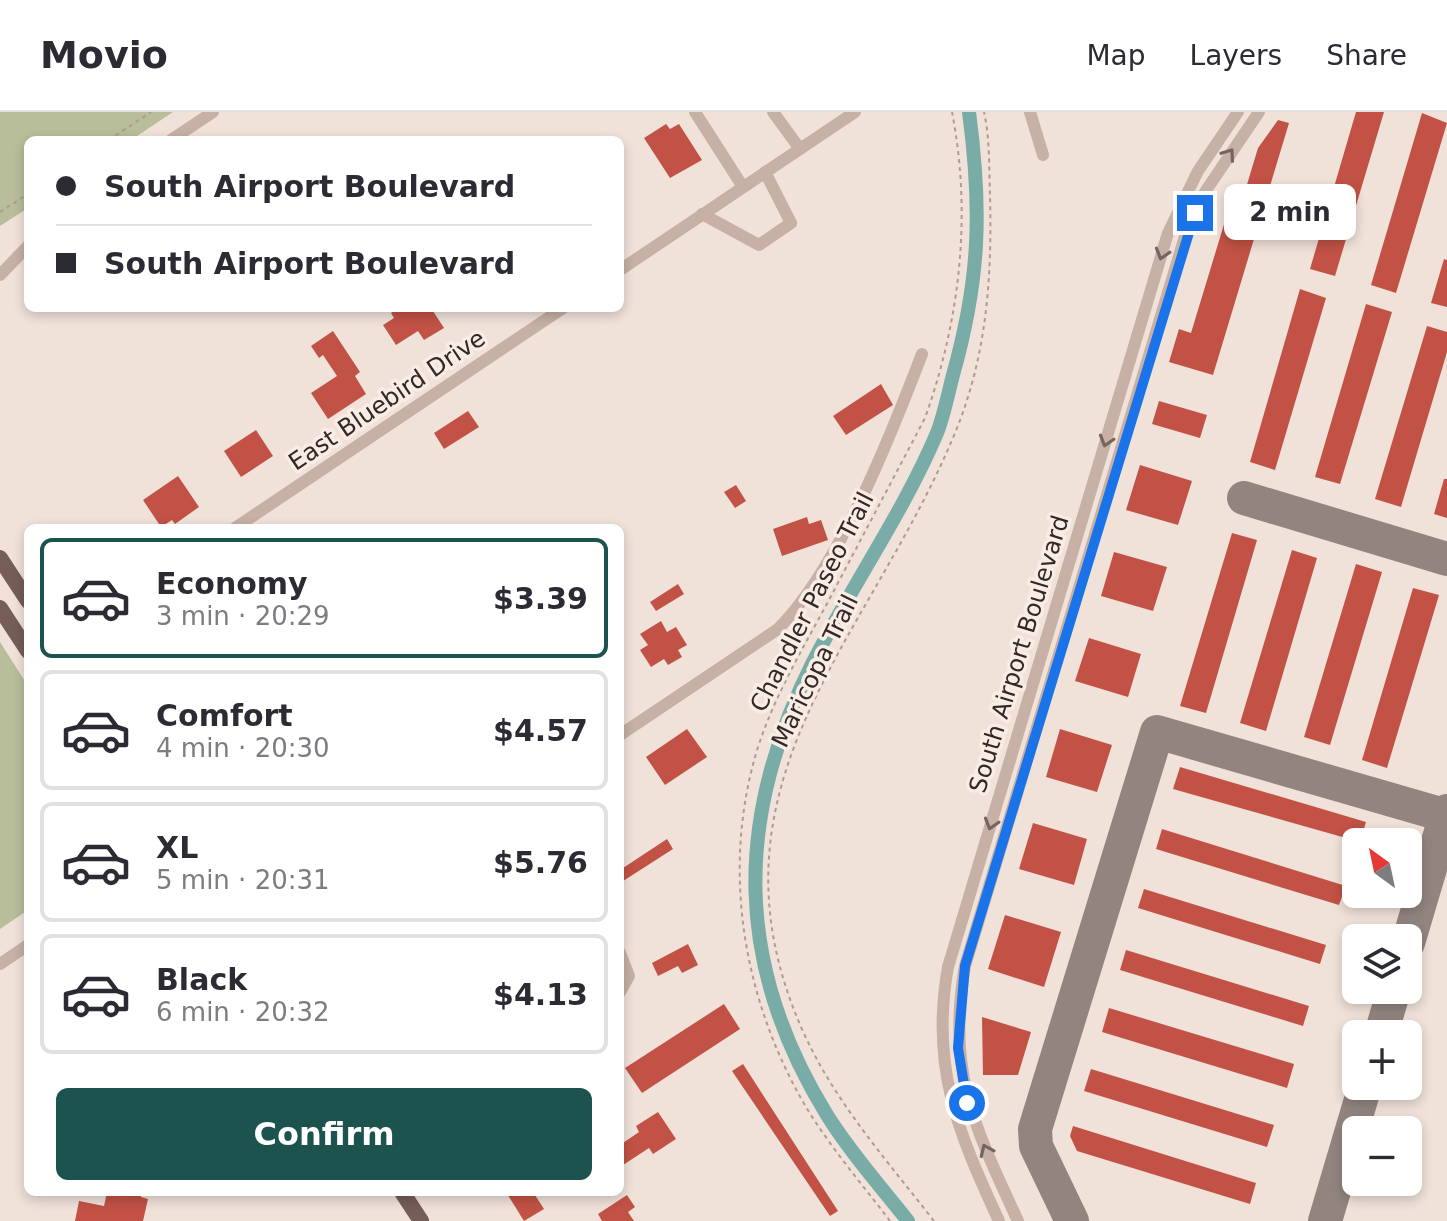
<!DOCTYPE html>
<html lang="en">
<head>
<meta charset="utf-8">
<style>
  :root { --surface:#fff; --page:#f2f2f3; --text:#2b2b33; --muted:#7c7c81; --line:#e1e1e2; --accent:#1d534f }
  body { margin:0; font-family:"DejaVu Sans",sans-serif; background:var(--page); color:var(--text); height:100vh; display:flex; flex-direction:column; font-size:30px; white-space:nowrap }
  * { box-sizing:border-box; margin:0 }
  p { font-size:26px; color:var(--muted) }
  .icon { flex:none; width:44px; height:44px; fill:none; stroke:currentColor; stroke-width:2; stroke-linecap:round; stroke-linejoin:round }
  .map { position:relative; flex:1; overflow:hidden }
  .side { position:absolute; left:24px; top:412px; width:600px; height:672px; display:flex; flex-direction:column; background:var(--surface); border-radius:12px; box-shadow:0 4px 12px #0003 }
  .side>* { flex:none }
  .top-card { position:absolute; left:24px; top:24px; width:600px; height:176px; border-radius:12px; box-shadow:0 4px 12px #0003; display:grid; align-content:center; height:176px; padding:0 32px; background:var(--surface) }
  .needle { width:52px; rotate:327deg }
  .tools { position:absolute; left:1342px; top:716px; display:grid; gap:16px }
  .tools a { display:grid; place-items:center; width:80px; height:80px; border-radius:12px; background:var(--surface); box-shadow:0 4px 12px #0003; font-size:40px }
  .end { position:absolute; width:36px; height:36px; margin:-18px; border:10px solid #1a73e8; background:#fff; box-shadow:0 0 0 4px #fff }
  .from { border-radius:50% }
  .bubble { position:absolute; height:56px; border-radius:12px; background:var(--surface); box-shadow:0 4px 12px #0003; font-size:26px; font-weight:700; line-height:56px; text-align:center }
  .top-card b { display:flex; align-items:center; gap:28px; height:76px; font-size:30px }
  .top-card b+b { border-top:2px solid var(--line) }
  .top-card i { width:20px; height:20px; background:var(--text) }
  ul { padding:14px 0 0; list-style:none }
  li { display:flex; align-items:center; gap:24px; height:120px; margin:0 16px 12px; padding:0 16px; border:4px solid var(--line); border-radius:12px }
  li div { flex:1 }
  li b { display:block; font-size:30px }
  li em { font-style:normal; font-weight:700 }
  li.selected { border-color:var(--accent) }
  li>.icon { width:72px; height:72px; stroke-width:1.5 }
  .primary-button { display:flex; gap:16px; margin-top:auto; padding:16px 32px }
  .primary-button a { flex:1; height:92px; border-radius:12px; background:var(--accent); color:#fff; font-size:32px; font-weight:700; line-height:92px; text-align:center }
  header { display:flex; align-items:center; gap:48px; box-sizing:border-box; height:112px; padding:0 40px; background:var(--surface); border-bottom:2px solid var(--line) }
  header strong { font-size:38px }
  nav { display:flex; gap:44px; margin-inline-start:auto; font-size:28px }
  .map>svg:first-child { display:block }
  .green { fill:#b7be99 }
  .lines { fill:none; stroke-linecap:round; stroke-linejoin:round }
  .canal { stroke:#79aca7; stroke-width:14 }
  .taxiway { stroke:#928580; stroke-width:34 }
  .building { fill:#c25245 }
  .path { stroke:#b39a90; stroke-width:2; stroke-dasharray:4 4; stroke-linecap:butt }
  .minor { stroke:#c7b0a5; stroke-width:12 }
  .major { stroke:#755d58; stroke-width:16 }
  .oneway { stroke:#76655f }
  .route { stroke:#1a73e8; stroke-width:10 }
  .labels { text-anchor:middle; stroke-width:7; stroke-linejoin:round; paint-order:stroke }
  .street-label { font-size:24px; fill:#332826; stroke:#f8ece4 }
</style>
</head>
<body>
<header>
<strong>Movio</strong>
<nav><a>Map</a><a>Layers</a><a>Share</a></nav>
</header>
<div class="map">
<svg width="1447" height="1109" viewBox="0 0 1447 1109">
  <rect width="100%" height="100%" fill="#f0e2d9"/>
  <g class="green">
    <path d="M0 0H173L131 28H28V96L0 114Z"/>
    <path d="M0 530 28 574V798L0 817Z"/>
  </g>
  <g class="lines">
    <path class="canal" d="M908 1109C881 1075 850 1040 827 1003 734 852 734 707 813 550 852 473 903 401 937 321 944 303 948 282 953 263 980 167 982 98 969 0"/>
    <g class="taxiway">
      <path d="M1244 386 1447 447"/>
      <path d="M1408 831 1447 699"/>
      <path d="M1381 922 1394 878"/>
      <path d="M1072 1109 1036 1034 1035 1017 1157 620 1447 704"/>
      <path d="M1325 1109 1365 974"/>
    </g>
  </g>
  <g class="building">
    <path d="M1356 0H1384L1335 164 1310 157Z"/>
    <path d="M1422 1 1447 11 1396 181 1371 173Z"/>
    <path d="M1278 8 1289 11 1213 263 1169 250 1179 217 1191 221 1232 86 1242 89 1258 36Z"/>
    <path d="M666 12 670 17 679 12 702 48 670 66 644 26Z"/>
    <path d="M1444 147 1447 148V195L1431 191Z"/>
    <path d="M1300 177 1326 186 1275 358 1250 350Z"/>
    <path d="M1366 192 1392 200 1340 372 1315 365Z"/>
    <path d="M398 196H431L444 216 424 228 418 219 396 233 383 213 394 206 391 201Z"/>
    <path d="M1427 214 1447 220V240L1401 395 1375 387Z"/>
    <path d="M333 219 360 260 355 264 366 282 328 307 311 281 337 264 323 243 319 246 311 234Z"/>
    <path d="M881 272 893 293 846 323 833 304Z"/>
    <path d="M1159 289 1207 303 1200 326 1152 312Z"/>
    <path d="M468 299 479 315 444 337 434 321Z"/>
    <path d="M256 318 273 344 241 365 224 339Z"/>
    <path d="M1140 353 1192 369 1178 413 1126 398Z"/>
    <path d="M178 364 199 395 175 412 172 408 161 415 143 388Z"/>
    <path d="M1444 367H1447V406L1434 402Z"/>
    <path d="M736 373 746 389 735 396 724 380Z"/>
    <path d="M807 405 809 412 821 408 828 428 782 444 773 417Z"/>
    <path d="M1232 421 1257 428 1206 601 1180 594Z"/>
    <path d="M1292 438 1317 446 1266 619 1240 611Z"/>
    <path d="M1114 440 1167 455 1153 499 1101 484Z"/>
    <path d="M1356 452 1382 460 1330 633 1304 625Z"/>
    <path d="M678 472 684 482 656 499 650 490Z"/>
    <path d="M1413 476 1439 483 1387 656 1362 648Z"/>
    <path d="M661 509 667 520 676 515 687 533 678 538 682 545 668 553 664 547 651 555 640 538 648 533 640 522Z"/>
    <path d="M1089 526 1141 542 1128 585 1075 569Z"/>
    <path d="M687 617 707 645 665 673 646 645Z"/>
    <path d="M1060 617 1112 633 1097 680 1046 665Z"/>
    <path d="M1180 655 1366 710 1360 730 1173 677Z"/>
    <path d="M1033 711 1087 727 1074 773 1019 757Z"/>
    <path d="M1162 717 1346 774 1339 793 1156 737Z"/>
    <path d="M667 727 673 737 620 771V758Z"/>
    <path d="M1144 777 1326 833 1320 852 1138 796Z"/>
    <path d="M1005 803 1061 820 1044 875 988 857Z"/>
    <path d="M688 832 698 853 682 861 678 854 658 864 652 851Z"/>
    <path d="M1126 838 1309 894 1303 914 1120 858Z"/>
    <path d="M724 892 740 917 642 981 625 956Z"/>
    <path d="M1109 896 1294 952 1287 976 1102 920Z"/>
    <path d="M982 905 1031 920 1018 963H983Z"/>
    <path d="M743 952 838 1099 830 1104 732 959Z"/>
    <path d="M1091 957 1274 1013 1267 1035 1084 979Z"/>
    <path d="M658 1000 676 1027 653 1042 649 1036 620 1055V1033L639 1020 636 1014Z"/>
    <path d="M1073 1014 1256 1071 1250 1092 1077 1039 1070 1024Z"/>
    <path d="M107 1080H142L141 1085 148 1087 143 1109H75L79 1089 104 1094Z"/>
    <path d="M506 1080H533L544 1097 524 1109Z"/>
    <path d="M627 1083 635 1095 628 1100 634 1109H602L598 1102Z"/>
  </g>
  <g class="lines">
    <g class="path">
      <path d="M109 28 151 0"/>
      <path d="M0 100 28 82"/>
      <path d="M890 1109C859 1068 823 1027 798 981 741 876 722 751 758 635 775 583 803 536 829 488 861 427 893 367 925 306 960 208 972 103 952 0"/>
      <path d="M934 1109C885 1046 833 988 801 915 695 670 873 525 957 316 987 241 992 164 990 84 989 57 990 27 984 0"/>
    </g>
    <g class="minor">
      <path d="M695 0 743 75"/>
      <path d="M773 0 800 37"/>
      <path d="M1030 0 1043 43"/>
      <path d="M171 28 213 0"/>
      <path d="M702 102 759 133 791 111 765 60"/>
      <path d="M620 158 855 0"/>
      <path d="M0 163 28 134"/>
      <path d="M235 416 563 196"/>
      <path d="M620 623 778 517C839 456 891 323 922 242"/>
      <path d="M620 841 629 864 620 880"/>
      <path d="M0 852 28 833"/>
      <path d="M999 1109C958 1020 930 955 948 855L1168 121 1198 59 1238 0"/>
      <path d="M1018 1109C975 1016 946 959 965 854L1186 121 1205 80 1259 0"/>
    </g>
    <g class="major">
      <path d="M0 446 28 489"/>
      <path d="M0 496 28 539"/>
      <path d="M402 1080 421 1109"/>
    </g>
  </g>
  <defs><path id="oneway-chevron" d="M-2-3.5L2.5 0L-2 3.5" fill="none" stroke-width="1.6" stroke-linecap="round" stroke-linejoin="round" transform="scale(2)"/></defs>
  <g class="oneway">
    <use href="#oneway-chevron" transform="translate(1229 42) rotate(-55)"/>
    <use href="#oneway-chevron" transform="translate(1162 142) rotate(107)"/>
    <use href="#oneway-chevron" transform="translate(1106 329) rotate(107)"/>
    <use href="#oneway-chevron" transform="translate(991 712) rotate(107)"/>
    <use href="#oneway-chevron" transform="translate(986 1038) rotate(-114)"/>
  </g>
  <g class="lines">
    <path class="route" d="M967 991 958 936 965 854 1195 101"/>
  </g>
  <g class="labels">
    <g class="street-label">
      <text transform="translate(387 288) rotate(-34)" y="8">East Bluebird Drive</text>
      <text transform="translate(812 490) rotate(-63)" y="8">Chandler Paseo Trail</text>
      <text transform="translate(1019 542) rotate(-73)" y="8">South Airport Boulevard</text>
      <text transform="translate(815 559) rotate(-64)" y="8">Maricopa Trail</text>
    </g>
  </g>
</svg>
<div class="tools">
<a><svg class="needle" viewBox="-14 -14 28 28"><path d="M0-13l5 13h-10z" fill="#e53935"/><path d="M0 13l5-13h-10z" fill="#7c7c81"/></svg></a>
<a><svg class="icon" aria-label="layers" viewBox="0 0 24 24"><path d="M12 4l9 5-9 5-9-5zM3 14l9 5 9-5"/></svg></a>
<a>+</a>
<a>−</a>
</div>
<i class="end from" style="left:967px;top:991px"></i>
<i class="end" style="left:1195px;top:101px"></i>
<div class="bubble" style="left:1224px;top:72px;width:132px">2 min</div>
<div class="top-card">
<b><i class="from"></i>South Airport Boulevard</b>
<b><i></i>South Airport Boulevard</b>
</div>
<section class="side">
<ul>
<li class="selected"><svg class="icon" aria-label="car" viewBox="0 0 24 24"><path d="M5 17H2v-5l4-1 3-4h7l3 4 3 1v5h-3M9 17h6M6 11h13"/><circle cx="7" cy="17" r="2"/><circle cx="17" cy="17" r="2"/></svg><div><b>Economy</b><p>3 min · 20:29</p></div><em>$3.39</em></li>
<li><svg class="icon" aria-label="car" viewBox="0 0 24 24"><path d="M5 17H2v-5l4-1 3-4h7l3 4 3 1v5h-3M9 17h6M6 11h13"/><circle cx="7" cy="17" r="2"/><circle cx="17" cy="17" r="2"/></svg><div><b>Comfort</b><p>4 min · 20:30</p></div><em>$4.57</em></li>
<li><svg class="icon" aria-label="car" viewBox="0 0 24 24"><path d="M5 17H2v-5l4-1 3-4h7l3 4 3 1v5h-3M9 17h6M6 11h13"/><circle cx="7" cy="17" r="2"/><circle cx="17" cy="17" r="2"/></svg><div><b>XL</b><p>5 min · 20:31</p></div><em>$5.76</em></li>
<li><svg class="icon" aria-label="car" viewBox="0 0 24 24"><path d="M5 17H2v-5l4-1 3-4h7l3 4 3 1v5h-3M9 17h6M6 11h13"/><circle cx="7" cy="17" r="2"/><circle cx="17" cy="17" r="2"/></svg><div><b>Black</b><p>6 min · 20:32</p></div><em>$4.13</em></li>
</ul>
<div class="primary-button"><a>Confirm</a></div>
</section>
</div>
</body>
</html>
